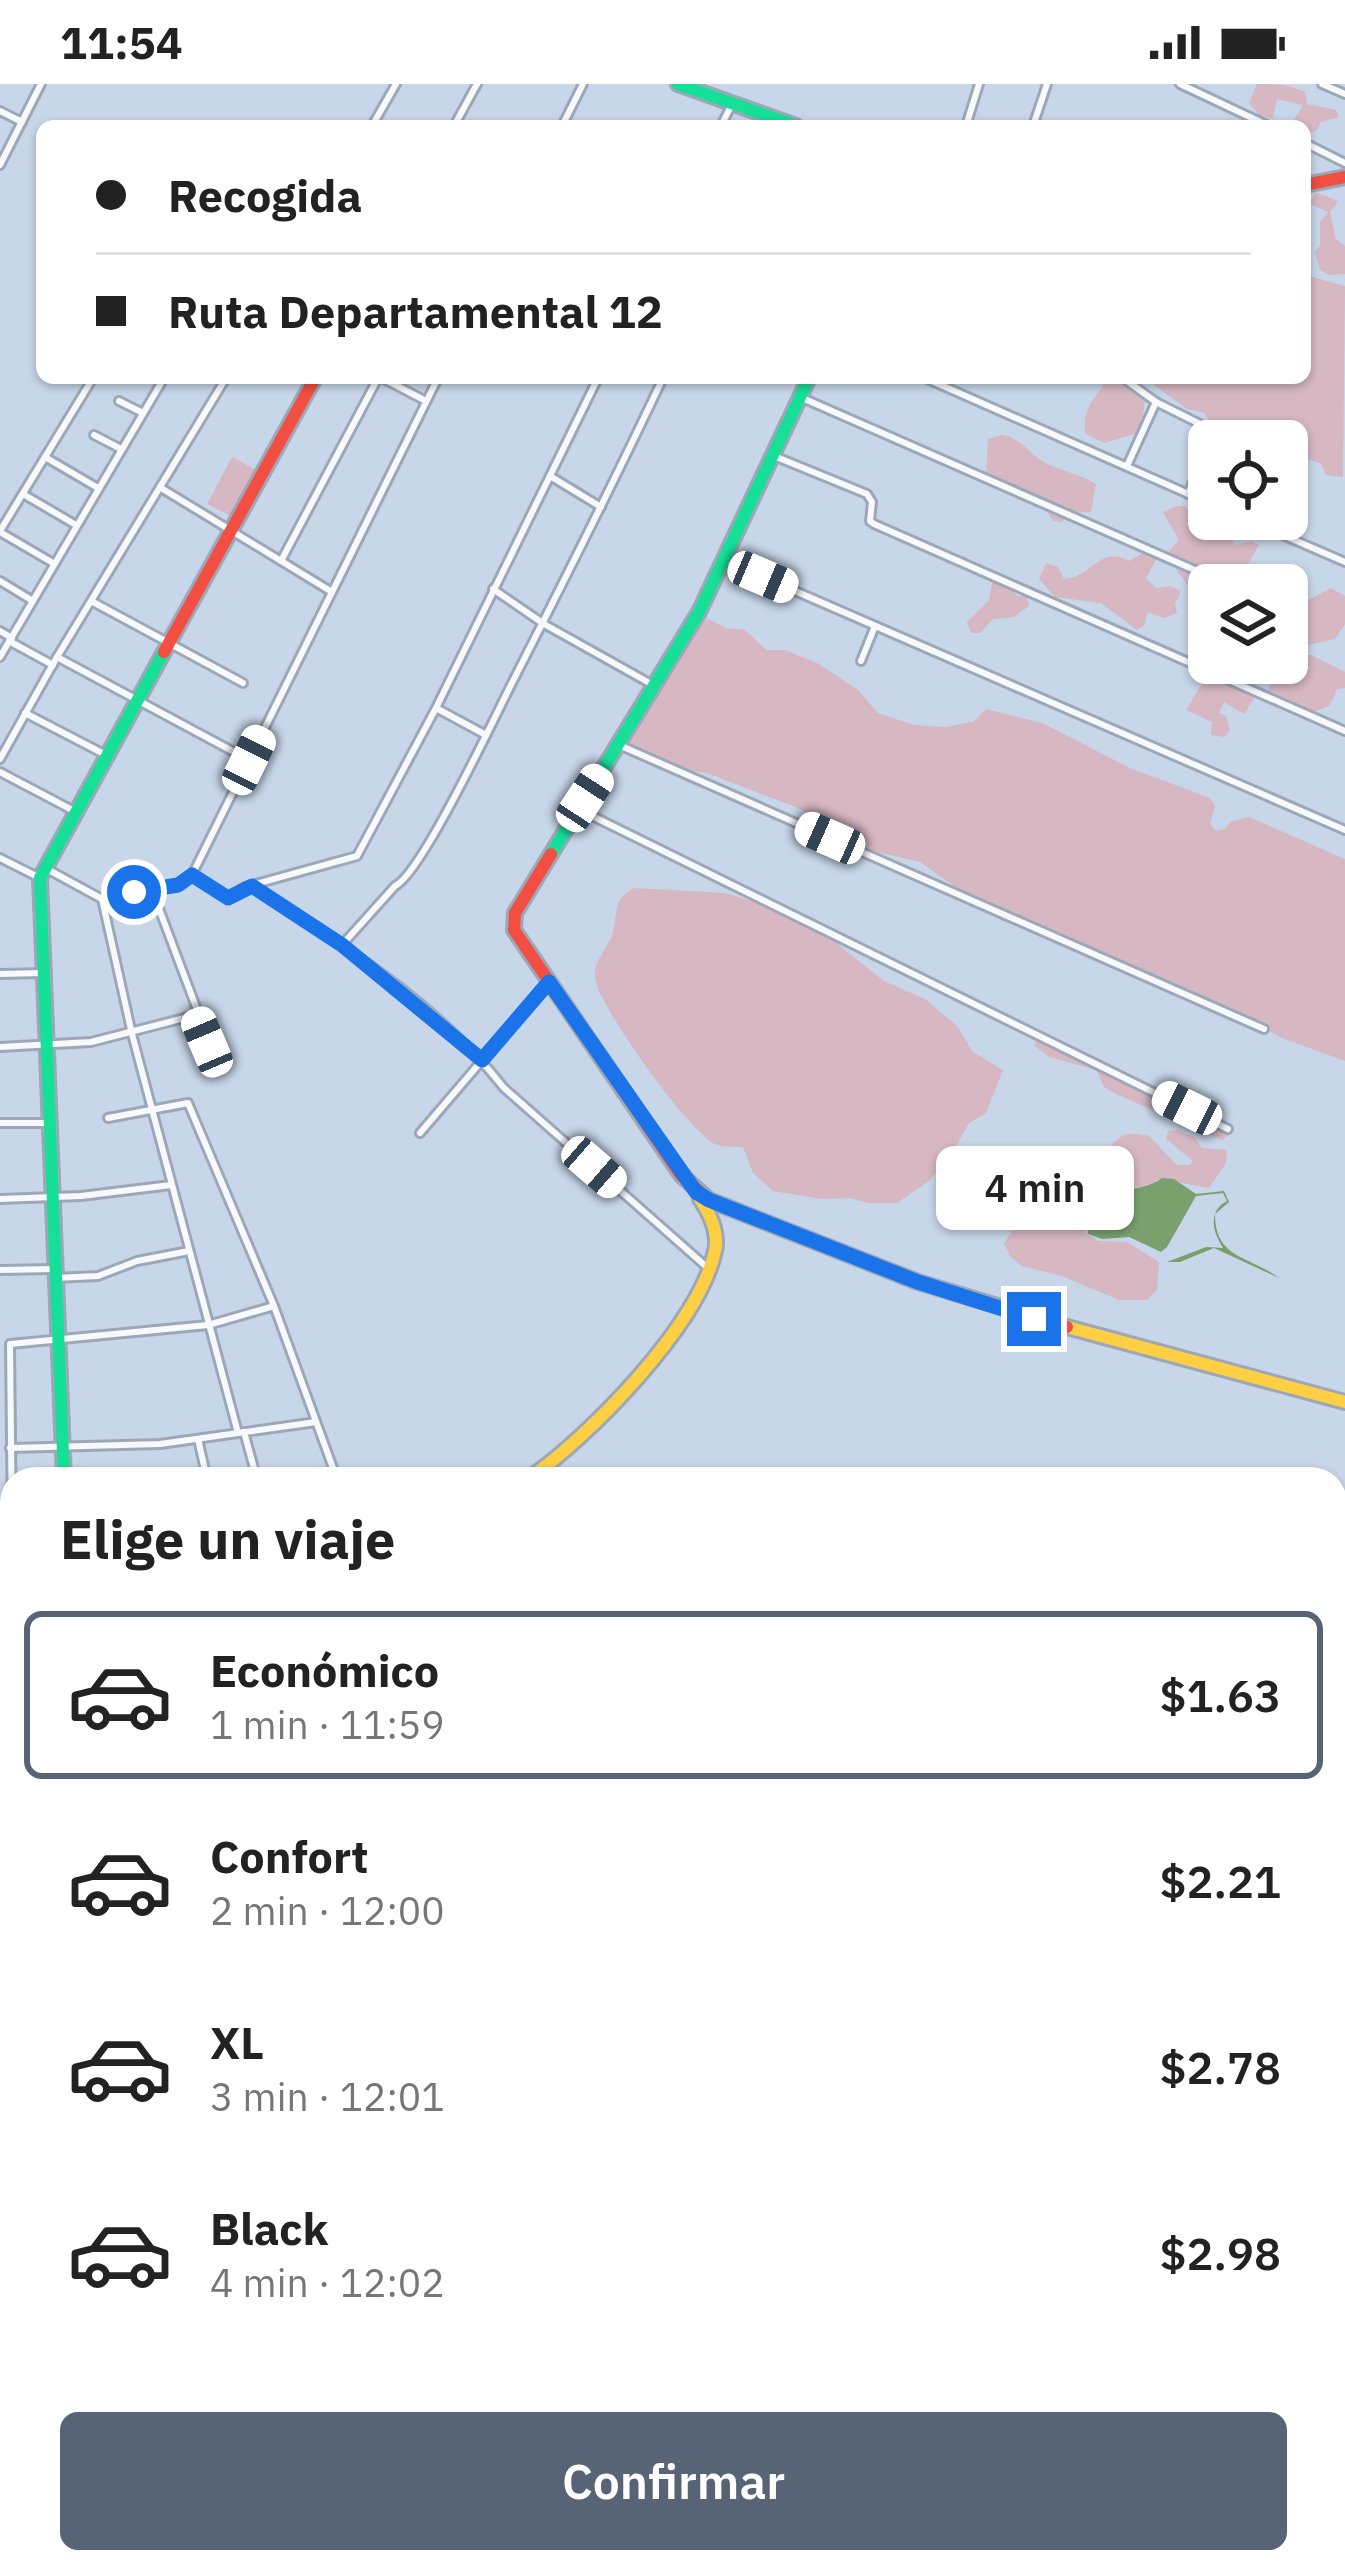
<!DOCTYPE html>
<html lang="es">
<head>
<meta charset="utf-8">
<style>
  :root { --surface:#fff; --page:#f2f2f2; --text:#222; --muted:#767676; --line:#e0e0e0; --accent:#566475 }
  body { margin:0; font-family:"IBM Plex Sans",sans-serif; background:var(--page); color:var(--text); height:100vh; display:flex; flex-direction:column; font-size:45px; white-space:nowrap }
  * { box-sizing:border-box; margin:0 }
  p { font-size:39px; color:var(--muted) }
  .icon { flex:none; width:66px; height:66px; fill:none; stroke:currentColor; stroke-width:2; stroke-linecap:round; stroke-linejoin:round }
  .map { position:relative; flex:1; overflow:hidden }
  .drawer { position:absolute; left:0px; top:1383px; width:1347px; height:1107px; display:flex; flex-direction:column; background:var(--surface); border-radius:36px 36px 0 0; box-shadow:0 3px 9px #0004 }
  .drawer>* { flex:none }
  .guide { position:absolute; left:36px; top:36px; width:1275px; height:264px; border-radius:18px; box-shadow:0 3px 9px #0004; display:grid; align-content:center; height:264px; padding:0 60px; background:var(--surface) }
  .controls { position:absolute; left:1188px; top:336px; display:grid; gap:24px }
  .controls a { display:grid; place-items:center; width:120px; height:120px; border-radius:18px; background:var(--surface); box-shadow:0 3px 9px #0004; font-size:60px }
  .end { position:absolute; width:54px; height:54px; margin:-27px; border:15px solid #1a73e8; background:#fff; box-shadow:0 0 0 6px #fff }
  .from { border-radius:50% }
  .bubble { position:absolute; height:84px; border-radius:18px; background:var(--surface); box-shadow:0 3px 9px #0004; font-size:39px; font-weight:600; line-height:84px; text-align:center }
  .car { position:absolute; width:36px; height:72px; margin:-36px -18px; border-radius:15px; box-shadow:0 0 9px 3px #0007; background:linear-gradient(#fff 24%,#345 0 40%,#fff 0 76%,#345 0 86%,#fff 0) }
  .guide b { display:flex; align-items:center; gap:42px; height:114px; font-size:45px }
  .guide b+b { border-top:3px solid var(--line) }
  .guide i { width:30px; height:30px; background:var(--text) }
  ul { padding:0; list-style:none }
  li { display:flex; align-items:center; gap:36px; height:168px; margin:0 24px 18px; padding:0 36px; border:6px solid transparent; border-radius:18px }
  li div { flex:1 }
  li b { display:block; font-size:45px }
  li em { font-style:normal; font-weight:600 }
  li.selected { border-color:var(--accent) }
  li>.icon { width:108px; height:108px; stroke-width:1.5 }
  h2 { padding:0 60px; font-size:54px; line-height:144px }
  .button { display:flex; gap:24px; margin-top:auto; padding:24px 60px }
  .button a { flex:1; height:138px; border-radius:18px; background:var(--accent); color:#fff; font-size:48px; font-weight:600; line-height:138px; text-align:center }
  .status { display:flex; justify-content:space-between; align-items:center; height:84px; padding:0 60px; background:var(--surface); direction:ltr }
  .status svg { height:33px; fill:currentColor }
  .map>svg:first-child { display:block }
  .green { fill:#d6b7c2 }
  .water { fill:#7ba06e }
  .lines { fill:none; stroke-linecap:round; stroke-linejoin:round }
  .stream { stroke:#7ba06e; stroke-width:3 }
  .street-casing { stroke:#9ca8b8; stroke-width:12 }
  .fast-casing { stroke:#9ca8b8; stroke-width:18 }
  .slow-casing { stroke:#9ca8b8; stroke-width:18 }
  .jam-casing { stroke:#9ca8b8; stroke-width:18 }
  .street { stroke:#f7f9fc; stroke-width:6 }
  .fast { stroke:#16e098; stroke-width:12 }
  .slow { stroke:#ffcf43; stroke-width:12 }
  .jam { stroke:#f24e42; stroke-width:12 }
  .route { stroke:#1a73e8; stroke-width:15 }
</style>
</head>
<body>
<div class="status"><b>11:54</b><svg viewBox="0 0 49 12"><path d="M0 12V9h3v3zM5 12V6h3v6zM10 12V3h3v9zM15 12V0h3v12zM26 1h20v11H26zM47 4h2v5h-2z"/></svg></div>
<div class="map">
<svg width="1345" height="2488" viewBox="0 0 1345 2488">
  <rect width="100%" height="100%" fill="#c7d6e9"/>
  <g class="green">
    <path d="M1257 0C1275 0 1288 0 1305 8L1307 20 1336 26 1339 33 1321 38 1317 46 1305 51V42H1290L1303 21 1277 15 1273 34 1260 32 1249 19Z"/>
    <path d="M1315 108 1338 117 1330 129 1336 155 1345 162V190L1329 191 1320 186 1315 169 1320 161V138L1328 128 1310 120Z"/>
    <path d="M1305 191 1345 202 1343 393 1326 391 1321 380 1287 366V357H1217L1205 329 1187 325 1150 298 1149 294H1305Z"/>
    <path d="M1107 294H1132L1145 315 1141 348 1104 359 1086 350C1080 325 1098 313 1107 294Z"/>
    <path d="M1002 351C1019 353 1028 368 1042 377 1060 387 1080 390 1096 400L1091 428 1071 429 1062 438 1053 437 1035 409 986 391 988 355Z"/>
    <path d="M232 373 258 387 233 433 207 420Z"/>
    <path d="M1176 422H1185L1196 435 1209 430 1213 438 1203 449 1205 454 1230 442 1234 444 1233 458 1236 461 1251 457 1259 461 1248 480 1256 485 1283 487 1287 501H1209L1207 542 1197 531 1192 508 1168 473V468L1179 456 1163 428Z"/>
    <path d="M1145 468 1159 470 1146 494 1156 504 1170 502 1180 506V511L1175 519 1177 529 1164 534 1147 528 1145 541 1137 546 1101 519 1055 513 1039 495 1046 479 1058 483 1064 495C1092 493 1101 460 1129 477Z"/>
    <path d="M1002 493 1017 512 1027 513 1029 522 1014 533 993 535 980 549H971L967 538 989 516 993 494Z"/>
    <path d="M1331 504 1345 512V540L1335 555 1304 562 1287 561V515L1302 519Z"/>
    <path d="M708 535 726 544 745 546 766 566H785L819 580 858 606 878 629 914 641 945 643 973 638 986 625 1042 639 1130 684 1210 714 1215 722 1210 740 1216 747 1225 745 1230 738 1249 733 1345 775V977L1282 954 1223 922 1164 902 975 817 920 778 872 767 798 724 707 689 679 685 617 666 698 537Z"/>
    <path d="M1301 571H1311L1345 588V604L1337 605C1329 626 1330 621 1314 628L1268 606 1287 573 1293 576Z"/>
    <path d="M1206 593 1250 607 1254 615 1244 630 1224 618 1219 629 1226 632 1230 646 1225 653 1211 651 1212 638 1186 626Z"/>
    <path d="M635 804 726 809 772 824 835 858 884 897 925 915 957 942 973 968 1003 986 986 1029 969 1039 949 1075 929 1097 897 1119H868L850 1114 821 1115 773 1107 753 1089 743 1063C734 1062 723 1064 715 1060 688 1047 599 923 595 894 593 877 607 866 612 851 618 832 612 813 635 804Z"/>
    <path d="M1039 955 1173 1014 1233 1048 1222 1056 1116 1010 1104 1003 1096 986 1049 973 1034 961Z"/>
    <path d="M1177 1046 1194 1053 1202 1064 1227 1066 1226 1079 1209 1104 1160 1095 1143 1103 1119 1105 1109 1094 1082 1085C1089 1077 1099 1075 1106 1067 1122 1050 1123 1047 1149 1052L1177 1081H1190L1193 1077 1166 1055 1168 1047Z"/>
    <path d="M1062 1083 1092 1097 1085 1148 1098 1157 1127 1158 1159 1178 1157 1206 1147 1216H1119L1062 1192 1022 1182 1010 1172 1004 1159 1053 1086Z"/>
  </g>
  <path class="water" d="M1162 1094 1174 1095 1196 1110 1224 1107 1229 1118 1215 1130C1215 1175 1248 1171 1279 1194L1214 1164 1180 1178H1167L1206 1163 1223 1164C1213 1149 1207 1127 1227 1117L1223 1109 1196 1112 1167 1163 1161 1168 1129 1153 1102 1155 1088 1150 1086 1128C1102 1101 1139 1111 1162 1094Z"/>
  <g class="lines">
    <path class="stream" d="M752 34 776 42"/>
    <g class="street-casing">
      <g id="street">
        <path d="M1180 0 1269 42"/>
        <path d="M1322 0 1345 10"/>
        <path d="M0 27 22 38"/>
        <path d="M372 42 396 0"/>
        <path d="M454 42 477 0"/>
        <path d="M562 42 583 0"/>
        <path d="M721 42 732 20"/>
        <path d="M966 42 979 0"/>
        <path d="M1033 42 1047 0"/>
        <path d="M1305 59 1345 79"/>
        <path d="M0 81 41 0"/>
        <path d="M382 294 426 317"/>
        <path d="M925 294 1209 419"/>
        <path d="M1123 294 1156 318 1234 357"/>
        <path d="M800 313 1229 501"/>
        <path d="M119 317 143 329"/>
        <path d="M94 351 121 365"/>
        <path d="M774 372 867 410 872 418 870 437 874 440 1345 647"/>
        <path d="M45 373 98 404"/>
        <path d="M1127 382 1156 318"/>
        <path d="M550 392 601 423"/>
        <path d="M161 404 332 508"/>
        <path d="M23 410 76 441"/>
        <path d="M1188 410 1209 360"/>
        <path d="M1246 435 1345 478"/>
        <path d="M0 447 93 294"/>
        <path d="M0 448 53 479"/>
        <path d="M281 477 378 294"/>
        <path d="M726 477 1345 746"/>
        <path d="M0 497 33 517"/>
        <path d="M493 505 544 540 653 601"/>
        <path d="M93 518 243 599"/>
        <path d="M0 547 12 554"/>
        <path d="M9 557 53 581"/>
        <path d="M0 573 164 294"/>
        <path d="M57 573 249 676"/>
        <path d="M861 577 875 542"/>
        <path d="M436 624 486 651"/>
        <path d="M25 629 106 671"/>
        <path d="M619 661 1264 945"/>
        <path d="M0 675 57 573 226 294"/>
        <path d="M0 688 76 728"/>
        <path d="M580 726 1228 1045"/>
        <path d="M0 774 40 794"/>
        <path d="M47 785 102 815 132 950 238 1349"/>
        <path d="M192 791 228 814 245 803 357 772 436 624 598 294"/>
        <path d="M253 802C341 860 439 921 504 1004L709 1185"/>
        <path d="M152 806 219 984"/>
        <path d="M102 815 178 801 192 791 438 294"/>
        <path d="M342 861 395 802C422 789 495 632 513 597 564 497 615 396 663 294"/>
        <path d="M0 890 43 889"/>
        <path d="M0 963 91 958 196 931"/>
        <path d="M108 1034 188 1019 274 1222 337 1395"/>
        <path d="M0 1039H48"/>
        <path d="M420 1049 549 898"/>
        <path d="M0 1115 81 1112 171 1101"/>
        <path d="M0 1186 54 1185"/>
        <path d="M54 1194 98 1192 137 1177 189 1167"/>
        <path d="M244 1348 257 1395"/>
        <path d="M198 1355 207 1395"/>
        <path d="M10 1364 160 1360 316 1338"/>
        <path d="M12 1449 10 1260 208 1241 274 1222"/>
        <path d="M1335 2380 1345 2384"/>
        <path d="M0 2453 12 2463"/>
        <path d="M32 2478 45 2488"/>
        <path d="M119 2488 125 2480"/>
        <path d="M268 2488 272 2478"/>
      </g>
    </g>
    <g class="fast-casing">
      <g id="fast">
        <path d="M678 0 796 42"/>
        <path d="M551 770 699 528 809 294"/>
        <path d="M64 1395 40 794 164 568"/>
        <path d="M1335 2319 1345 2285"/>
      </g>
    </g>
    <g class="slow-casing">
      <g id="slow">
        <path d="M1067 1243 1345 1318"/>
        <path d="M528 1395C589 1353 699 1241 715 1167 719 1149 710 1130 700 1115"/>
        <path d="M0 1494 12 1497"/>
        <path d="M1296 2488 1299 2478"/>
      </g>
    </g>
    <g class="jam-casing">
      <g id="jam">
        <path d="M1305 101 1345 93"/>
        <path d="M164 568 315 294"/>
        <path d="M551 770 515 829 514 846 681 1091 709 1116 918 1198 1067 1243"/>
      </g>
    </g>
    <use href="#street" class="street"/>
    <use href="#fast" class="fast"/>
    <use href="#slow" class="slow"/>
    <use href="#jam" class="jam"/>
  </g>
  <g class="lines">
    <path class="route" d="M134 808 178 801 192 791 228 814 252 802 342 861 482 976 549 898 696 1108 709 1116 918 1198 1034 1235"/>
  </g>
</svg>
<div class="controls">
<a><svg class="icon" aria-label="locate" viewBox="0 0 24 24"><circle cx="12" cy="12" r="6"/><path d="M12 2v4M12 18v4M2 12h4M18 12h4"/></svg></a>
<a><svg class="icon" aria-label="layers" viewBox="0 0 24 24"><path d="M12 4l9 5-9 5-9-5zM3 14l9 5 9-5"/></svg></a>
</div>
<i class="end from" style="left:134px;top:808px"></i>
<i class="end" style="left:1034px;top:1235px"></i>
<div class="bubble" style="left:936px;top:1062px;width:198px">4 min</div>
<i class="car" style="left:763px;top:493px;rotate:113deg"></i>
<i class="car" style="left:249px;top:676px;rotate:26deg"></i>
<i class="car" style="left:585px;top:714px;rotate:33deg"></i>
<i class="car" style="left:830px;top:754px;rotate:294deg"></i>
<i class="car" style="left:207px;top:958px;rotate:337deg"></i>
<i class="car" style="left:1187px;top:1024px;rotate:296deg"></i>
<i class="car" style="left:594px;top:1083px;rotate:131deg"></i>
<div class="guide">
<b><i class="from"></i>Recogida</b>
<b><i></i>Ruta Departamental 12</b>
</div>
<section class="drawer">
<h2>Elige un viaje</h2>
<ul>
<li class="selected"><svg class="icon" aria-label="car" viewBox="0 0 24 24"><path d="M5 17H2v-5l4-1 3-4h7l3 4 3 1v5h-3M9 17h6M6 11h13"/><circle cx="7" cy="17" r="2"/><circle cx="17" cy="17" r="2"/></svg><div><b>Económico</b><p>1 min · 11:59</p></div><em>$1.63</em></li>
<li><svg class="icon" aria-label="car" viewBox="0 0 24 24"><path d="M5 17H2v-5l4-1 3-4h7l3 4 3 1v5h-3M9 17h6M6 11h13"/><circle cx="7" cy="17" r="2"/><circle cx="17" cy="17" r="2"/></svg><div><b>Confort</b><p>2 min · 12:00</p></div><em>$2.21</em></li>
<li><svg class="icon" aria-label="car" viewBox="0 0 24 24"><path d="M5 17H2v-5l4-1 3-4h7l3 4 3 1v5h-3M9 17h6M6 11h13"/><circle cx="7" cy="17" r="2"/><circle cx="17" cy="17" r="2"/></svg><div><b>XL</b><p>3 min · 12:01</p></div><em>$2.78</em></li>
<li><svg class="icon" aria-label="car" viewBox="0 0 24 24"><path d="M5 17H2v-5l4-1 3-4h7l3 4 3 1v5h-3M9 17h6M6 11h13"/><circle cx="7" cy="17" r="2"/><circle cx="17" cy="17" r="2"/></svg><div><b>Black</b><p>4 min · 12:02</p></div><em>$2.98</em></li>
</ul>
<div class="button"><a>Confirmar</a></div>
</section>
</div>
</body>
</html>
